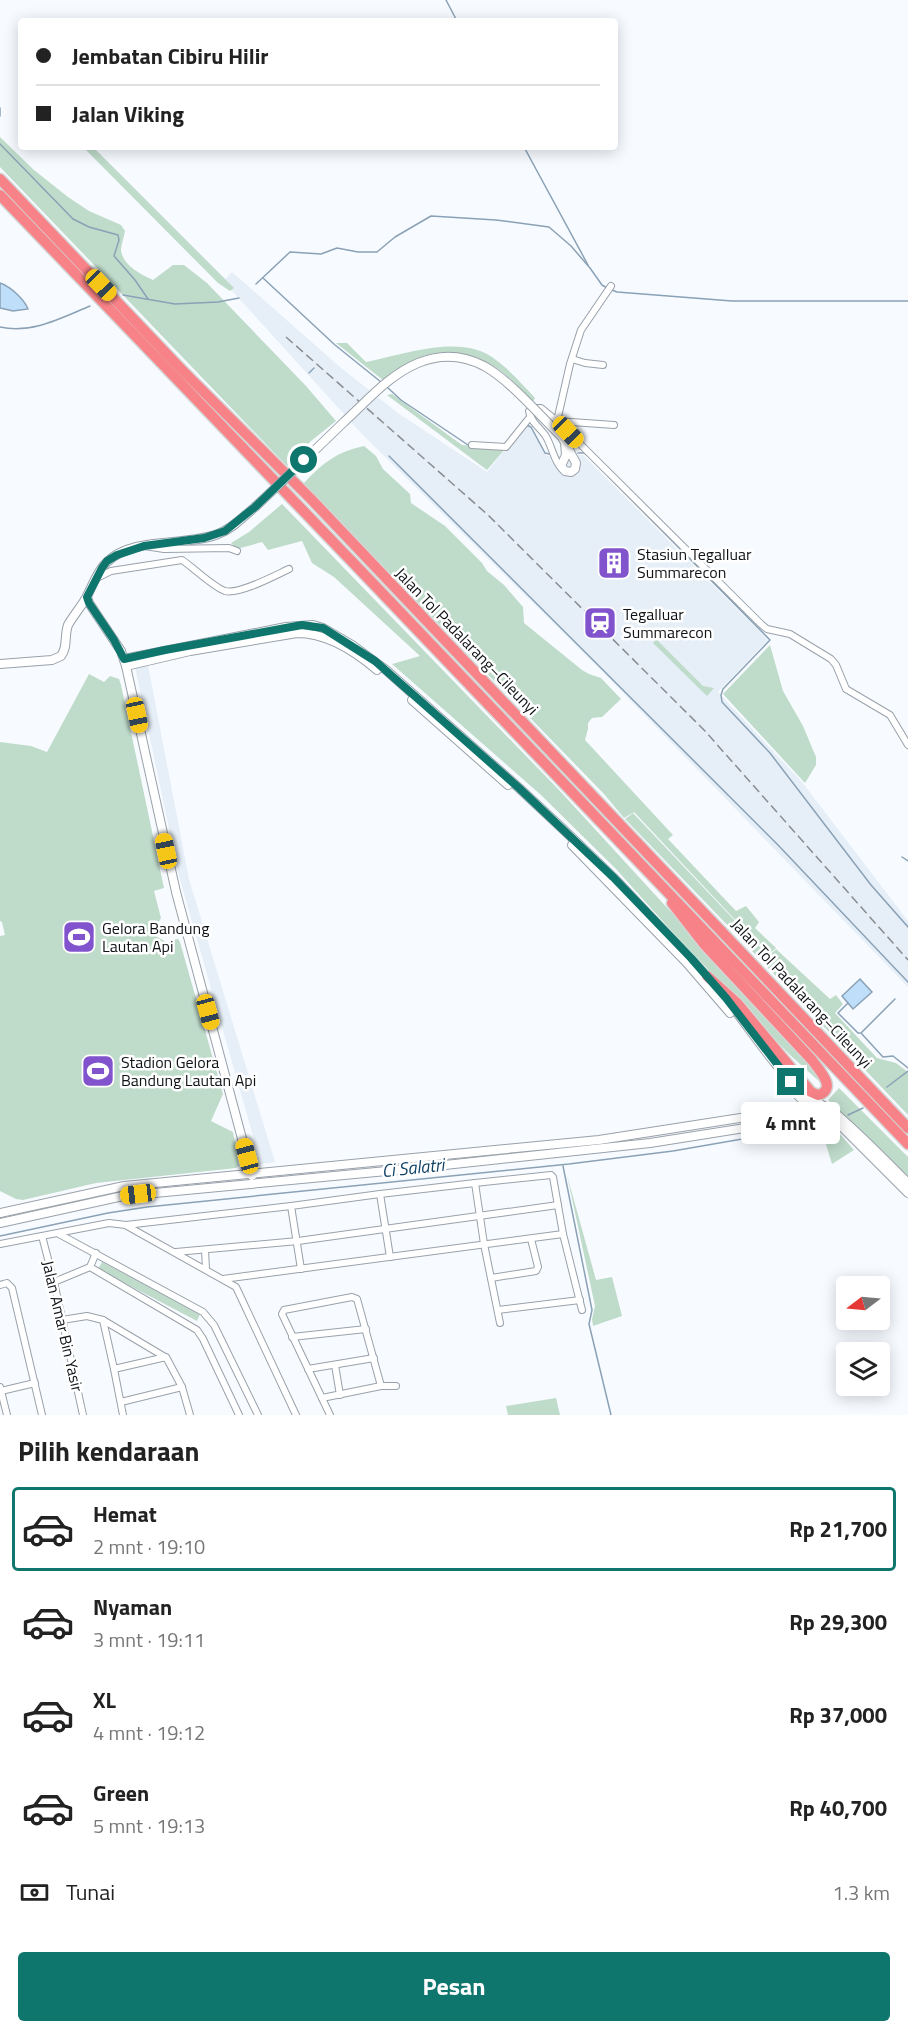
<!DOCTYPE html>
<html lang="id">
<head>
<meta charset="utf-8">
<style>
  :root { --surface:#fff; --page:#f6f6f6; --text:#222; --muted:#767676; --line:#e0e0e0; --accent:#0f766e }
  body { margin:0; font-family:"Titillium Web",sans-serif; background:var(--page); color:var(--text); height:100vh; display:flex; flex-direction:column; font-size:22px; white-space:nowrap }
  * { box-sizing:border-box; margin:0 }
  p { font-size:20px; color:var(--muted) }
  .icon { flex:none; width:33px; height:33px; fill:none; stroke:currentColor; stroke-width:2; stroke-linecap:round; stroke-linejoin:round }
  .map { position:relative; height:1415px; overflow:hidden }
  .drawer { display:flex; flex-direction:column; background:var(--surface); flex:1 }
  .drawer>* { flex:none }
  .hud { position:absolute; left:18px; top:18px; width:600px; height:132px; border-radius:6px; box-shadow:0 3px 15px #0003; display:grid; align-content:center; height:132px; padding:0 18px; background:var(--surface) }
  .needle { width:39px; rotate:254deg }
  .tools { position:absolute; left:836px; top:1276px; display:grid; gap:12px }
  .tools a { display:grid; place-items:center; width:54px; height:54px; border-radius:6px; background:var(--surface); box-shadow:0 3px 15px #0003; font-size:30px }
  .end { position:absolute; width:27px; height:27px; margin:-14px; border:8px solid #0f766e; background:#fff; box-shadow:0 0 0 3px #fff }
  .from { border-radius:50% }
  .bubble { position:absolute; height:42px; border-radius:6px; background:var(--surface); box-shadow:0 3px 15px #0003; font-size:20px; font-weight:700; line-height:42px; text-align:center }
  .car { position:absolute; width:18px; height:36px; margin:-18px -9px; border-radius:8px; box-shadow:0 0 4px 2px #0007; background:linear-gradient(#f5c518 24%,#345 0 40%,#f5c518 0 76%,#345 0 86%,#f5c518 0) }
  .hud b { display:flex; align-items:center; gap:21px; height:57px; font-size:22px }
  .hud b+b { border-top:2px solid var(--line) }
  .hud i { width:15px; height:15px; background:var(--text) }
  ul { padding:0; list-style:none }
  li { display:flex; align-items:center; gap:18px; height:84px; margin:0 12px 9px; padding:0 6px; border:3px solid transparent; border-radius:6px }
  li div { flex:1 }
  li b { display:block; font-size:22px }
  li em { font-style:normal; font-weight:700 }
  li.current { border-color:var(--accent) }
  li>.icon { width:54px; height:54px; stroke-width:1.5 }
  h2 { padding:0 18px; font-size:27px; line-height:72px }
  .pay { display:flex; align-items:center; gap:15px; height:66px; padding:0 18px; font-size:22px }
  .pay p { margin-inline-start:auto }
  .primary-button { display:flex; gap:12px; margin-top:auto; padding:12px 18px }
  .primary-button a { flex:1; height:69px; border-radius:6px; background:var(--accent); color:#fff; font-size:24px; font-weight:700; line-height:69px; text-align:center }
  .map>svg:first-child { display:block }
  .built { fill:#e6eff7 }
  .green { fill:#bfdbca }
  .water { fill:#bfdefa; stroke:#8aa1b6; stroke-width:1.5 }
  .lines { fill:none; stroke-linecap:round; stroke-linejoin:round }
  .stream { stroke:#8aa1b6; stroke-width:1.5 }
  .street-casing { stroke:#99a1aa; stroke-width:8 }
  .secondary-casing { stroke:#99a1aa; stroke-width:10 }
  .highway-casing { stroke:#d4d5d5; stroke-width:13 }
  .street { stroke:#fff; stroke-width:6 }
  .secondary { stroke:#fff; stroke-width:8 }
  .highway { stroke:#f78287; stroke-width:10 }
  .rail { stroke:#898c90; stroke-width:1.5; stroke-dasharray:9 4.5; stroke-linecap:butt }
  .secondary-bridge-casing { stroke:#99a1aa; stroke-width:10; stroke-linecap:butt }
  .secondary-bridge { stroke:#fff; stroke-width:8 }
  .route { stroke:#0f766e; stroke-width:8 }
  .labels { text-anchor:middle; stroke-width:5; stroke-linejoin:round; paint-order:stroke }
  .poi-label { font-size:16px; fill:#101316; stroke:#fff; text-anchor:start }
  .street-label { font-size:16px; fill:#101316; stroke:#fff }
  .water-label { font-size:18px; font-style:italic; fill:#104266; stroke:#fff }
</style>
</head>
<body>
<div class="map">
<svg width="908" height="1415" viewBox="0 0 908 1415">
  <rect width="100%" height="100%" fill="#f7fbff"/>
  <g class="built">
    <path d="M232 272 340 367 398 413 487 472 525 425 529 423 547 456 583 455 768 640 718 692 802 782 908 921V987L602 671 362 434 223 281Z"/>
    <path d="M148 665 189 879 275 1162 261 1164 179 876 135 667Z"/>
  </g>
  <g class="green">
    <path d="M0 137 34 170 68 197 89 211 121 225 125 231C124 237 121 245 121 251 124 266 140 274 153 280L173 265H184L207 283 230 307 306 386 336 421 311 441 287 466 0 167Z"/>
    <path d="M83 147H93L234 288 230 291 218 283Z"/>
    <path d="M336 343H347L366 362C403 355 457 334 492 357 508 368 522 384 535 398L533 402C521 390 509 375 495 367 474 354 441 347 419 358 406 364 395 372 384 381Z"/>
    <path d="M392 394 462 445 505 449 487 470 387 395Z"/>
    <path d="M364 446 376 456 383 469 410 494 411 503 445 526 482 563 487 571 504 585 523 607 524 623 582 670 589 674 601 678 621 699 602 717 592 718 588 723V729L585 740 673 835 668 839 736 911 746 906 759 922 755 928 776 948 769 954 757 942 750 949 734 932 740 925 634 812 624 818 604 794 303 484C323 463 336 452 364 446Z"/>
    <path d="M282 504 560 791 814 1068 821 1079 820 1082 790 1055 675 935 616 869 541 795 392 664 420 656 334 577 312 563 302 541 268 550 262 542 237 549 231 543 249 532Z"/>
    <path d="M656 639 703 686 714 688 707 696 653 643Z"/>
    <path d="M770 645 783 691 803 726 816 757V765L805 783 723 694Z"/>
    <path d="M89 674 104 682 110 676 119 679 121 685 164 888 154 891 161 918 152 934 168 943 171 940 178 939 180 942 223 1094 211 1121 233 1132 239 1166 236 1168 96 1183 23 1200 16 1199 0 1191V936L5 935 2 922 0 921V742L31 746 47 752Z"/>
    <path d="M633 813 739 925 733 931 625 819Z"/>
    <path d="M757 944 769 956 776 949 830 999 836 995 843 1004 835 1013 877 1058 896 1063 908 1072V1115L751 950Z"/>
    <path d="M839 1088 908 1157V1181L828 1100Z"/>
    <path d="M832 1125 854 1150 832 1164 821 1128Z"/>
    <path d="M567 1175 596 1280 612 1277 622 1316 593 1326 592 1319 595 1306Z"/>
    <path d="M102 1262 200 1314 197 1321 98 1269Z"/>
    <path d="M556 1398 560 1415H508L506 1406Z"/>
  </g>
  <g class="water">
    <path d="M0 283C11 287 24 299 28 309L13 311 0 308Z"/>
    <path d="M860 979 872 992 853 1009 842 996Z"/>
  </g>
  <g class="lines">
    <g class="stream">
      <path d="M446 0 457 21"/>
      <path d="M0 108V116"/>
      <path d="M0 144 73 219 89 227 118 235 119 240 114 256 135 280 148 299"/>
      <path d="M524 147 588 265"/>
      <path d="M263 278 335 345 381 382"/>
      <path d="M256 284 290 252 321 254 337 248 358 252H377L395 237 431 216 496 220 549 227 571 246 590 268 602 285 607 288"/>
      <path d="M612 290 617 292 732 301H908"/>
      <path d="M123 295 175 304 218 302 239 298"/>
      <path d="M0 327C32 334 61 318 90 306"/>
      <path d="M309 373 314 368"/>
      <path d="M387 387 401 400 468 445"/>
      <path d="M526 425 531 427 545 453 549 454"/>
      <path d="M578 453H584L588 456"/>
      <path d="M389 456 778 845 908 982"/>
      <path d="M608 476 770 640 723 689 721 695 722 702 770 753 871 885 908 927"/>
      <path d="M902 857 908 861"/>
      <path d="M895 999 861 1033 883 1057 893 1056 908 1068"/>
      <path d="M848 1003 838 1013 858 1033H860"/>
      <path d="M887 1087 908 1071"/>
      <path d="M848 1115 863 1108"/>
      <path d="M563 1166 592 1310 589 1324 611 1415"/>
      <path d="M0 1236 108 1213 147 1207 569 1164 673 1151 829 1124"/>
    </g>
    <g class="street-casing">
      <g id="street">
        <path d="M611 286 581 330 570 364 557 421 614 425"/>
        <path d="M572 359 585 363 603 365"/>
        <path d="M472 445 506 447 530 417"/>
        <path d="M562 469C553 460 552 445 545 435 539 427 530 421 529 411L532 408H541L557 421 761 624 767 629 790 634 831 659 836 665 846 689 890 715 908 745"/>
        <path d="M145 546 164 549 229 548 237 551"/>
        <path d="M97 578 111 571 182 560C194 568 213 587 225 591 239 595 276 575 289 569"/>
        <path d="M475 1183 551 1175 553 1177 563 1234 582 1310"/>
        <path d="M127 1226 236 1287 296 1415"/>
        <path d="M59 1234 203 1312 214 1325 258 1415"/>
        <path d="M42 1236 54 1282 83 1415"/>
        <path d="M0 1244 109 1223 126 1225 291 1206"/>
        <path d="M205 1250 206 1269"/>
        <path d="M176 1252 298 1241 558 1205"/>
        <path d="M390 1257 380 1194 475 1183 484 1244 500 1323"/>
        <path d="M90 1267 197 1330 203 1339 239 1415"/>
        <path d="M301 1269 291 1206 380 1194"/>
        <path d="M491 1278 536 1271 538 1267 531 1239"/>
        <path d="M223 1279 563 1234"/>
        <path d="M54 1282 90 1267 96 1253"/>
        <path d="M0 1285 7 1283 12 1288 42 1415"/>
        <path d="M498 1310 580 1300"/>
        <path d="M62 1320 87 1316 103 1320 114 1369 166 1357 182 1387 121 1402"/>
        <path d="M103 1320 165 1357"/>
        <path d="M292 1337 366 1329"/>
        <path d="M335 1365 340 1395"/>
        <path d="M114 1369 123 1415"/>
        <path d="M308 1369 374 1358"/>
        <path d="M0 1387 7 1415"/>
        <path d="M182 1387 190 1415"/>
        <path d="M1 1391 35 1383"/>
        <path d="M322 1398 381 1386H396"/>
        <path d="M330 1415 282 1314 284 1310 352 1297 357 1299 381 1386"/>
      </g>
    </g>
    <g class="secondary-casing">
      <g id="secondary">
        <path d="M562 437 576 463 575 469 571 472 565 471 561 466 566 455 565 442"/>
        <path d="M87 597 89 603 121 651 126 666 176 892 252 1176"/>
        <path d="M124 659 286 627 313 625 323 628 352 645 386 670 519 788 565 831 613 877 711 981"/>
        <path d="M0 664 52 660 61 656C68 647 64 636 68 625 73 616 81 607 86 598 92 587 97 571 107 562 133 536 185 547 218 534 232 529 243 517 255 507"/>
        <path d="M126 666 190 651 297 633C327 633 355 651 377 670"/>
        <path d="M412 700 508 785"/>
        <path d="M572 845 686 962 730 1013"/>
        <path d="M723 995C748 1025 769 1060 797 1088 809 1100 823 1104 835 1113 861 1135 884 1159 908 1183"/>
        <path d="M788 1086 809 1106 826 1114 840 1125 908 1193"/>
        <path d="M0 1213 124 1186 599 1140 798 1109 807 1107 811 1104"/>
        <path d="M0 1223 123 1196 408 1169 650 1143 821 1116 827 1112"/>
      </g>
    </g>
    <g class="highway-casing">
      <g id="highway">
        <path d="M0 179 181 369 311 499 908 1128"/>
        <path d="M0 195 363 573 908 1144"/>
        <path d="M672 903 704 944 812 1060C819 1070 838 1089 818 1095L811 1092 737 1003 707 976"/>
      </g>
    </g>
    <use href="#street" class="street"/>
    <use href="#secondary" class="secondary"/>
    <use href="#highway" class="highway"/>
    <path class="rail" d="M286 337 488 515 705 731 908 960"/>
    <g class="secondary-bridge-casing">
      <path id="secondary-bridge" d="M255 507C285 479 314 451 344 422 367 401 389 375 418 363 440 354 463 355 484 366 511 381 539 415 562 437"/>
    </g>
    <use href="#secondary-bridge" class="secondary-bridge"/>
  </g>
  <g class="lines">
    <path class="route" d="M304 460 255 507 225 531 204 538 144 546 117 555 107 561 102 568 87 597 89 603 114 640 124 659 165 650 302 625 323 628 375 661 519 788 613 877 691 958 726 998 791 1082"/>
  </g>
  <defs>
    <g id="building-square" transform="scale(1.725)"><rect x="-9" y="-9" width="18" height="18" rx="4" fill="#8154cd" stroke="#fff"/><path d="M-4-6H4V6H1V3H-1V6H-4ZM-2.5-4.3h1.7v1.8h-1.7ZM.8-4.3h1.7v1.8H.8ZM-2.5-1h1.7V.8h-1.7ZM.8-1h1.7V.8H.8Z" fill="#fff"/></g>
    <g id="station-square" transform="scale(1.725)"><rect x="-9" y="-9" width="18" height="18" rx="4" fill="#8154cd" stroke="#fff"/><path d="M-3-6H3Q5-6 5-4V2Q5 4 3 4L4.5 6H3L1.5 4h-3L-3 6H-4.5L-3 4Q-5 4-5 2V-4Q-5-6-3-6ZM-3.5-4v3h7v-3ZM-3.5 1v1.5H-2V1ZM2 1v1.5H3.5V1Z" fill="#fff"/></g>
    <g id="stadium-square" transform="scale(1.725)"><rect x="-9" y="-9" width="18" height="18" rx="4" fill="#8154cd" stroke="#fff"/><path d="M0-5a6.5 5 0 1 0 0 10a6.5 5 0 1 0 0-10ZM-3.5-1.8h7v3.6h-7Z" fill="#fff"/></g>
  </defs>
  <g fill-rule="evenodd">
    <use href="#building-square" x="614" y="563"/>
    <use href="#station-square" x="600" y="623"/>
    <use href="#stadium-square" x="79" y="937"/>
    <use href="#stadium-square" x="98" y="1071"/>
  </g>
  <g class="labels">
    <g class="poi-label">
      <text x="637" y="560">Stasiun Tegalluar<tspan x="637" dy="18">Summarecon</tspan></text>
      <text x="623" y="620">Tegalluar<tspan x="623" dy="18">Summarecon</tspan></text>
      <text x="102" y="934">Gelora Bandung<tspan x="102" dy="18">Lautan Api</tspan></text>
      <text x="121" y="1068">Stadion Gelora<tspan x="121" dy="18">Bandung Lautan Api</tspan></text>
    </g>
    <g class="street-label">
      <text transform="translate(467 641) rotate(46)" y="6">Jalan Tol Padalarang–Cileunyi</text>
      <text transform="translate(802 993) rotate(47)" y="6">Jalan Tol Padalarang–Cileunyi</text>
      <text transform="translate(63 1326) rotate(77)" y="6">Jalan Amar Bin Yasir</text>
    </g>
    <g class="water-label">
      <text transform="translate(413 1168) rotate(-6)" y="6">Ci Salatri</text>
    </g>
  </g>
</svg>
<div class="tools">
<a><svg class="needle" viewBox="-14 -14 28 28"><path d="M0-13l5 13h-10z" fill="#e53935"/><path d="M0 13l5-13h-10z" fill="#767676"/></svg></a>
<a><svg class="icon" aria-label="layers" viewBox="0 0 24 24"><path d="M12 4l9 5-9 5-9-5zM3 14l9 5 9-5"/></svg></a>
</div>
<i class="end from" style="left:304px;top:460px"></i>
<i class="end" style="left:791px;top:1082px"></i>
<div class="bubble" style="left:741px;top:1102px;width:99px">4 mnt</div>
<i class="car" style="left:101px;top:285px;rotate:136deg"></i>
<i class="car" style="left:568px;top:432px;rotate:136deg"></i>
<i class="car" style="left:137px;top:715px;rotate:168deg"></i>
<i class="car" style="left:166px;top:851px;rotate:348deg"></i>
<i class="car" style="left:208px;top:1012px;rotate:165deg"></i>
<i class="car" style="left:247px;top:1156px;rotate:345deg"></i>
<i class="car" style="left:138px;top:1194px;rotate:263deg"></i>
<div class="hud">
<b><i class="from"></i>Jembatan Cibiru Hilir</b>
<b><i></i>Jalan Viking</b>
</div>
</div>
<section class="drawer">
<h2>Pilih kendaraan</h2>
<ul>
<li class="current"><svg class="icon" aria-label="car" viewBox="0 0 24 24"><path d="M5 17H2v-5l4-1 3-4h7l3 4 3 1v5h-3M9 17h6M6 11h13"/><circle cx="7" cy="17" r="2"/><circle cx="17" cy="17" r="2"/></svg><div><b>Hemat</b><p>2 mnt · 19:10</p></div><em>Rp 21,700</em></li>
<li><svg class="icon" aria-label="car" viewBox="0 0 24 24"><path d="M5 17H2v-5l4-1 3-4h7l3 4 3 1v5h-3M9 17h6M6 11h13"/><circle cx="7" cy="17" r="2"/><circle cx="17" cy="17" r="2"/></svg><div><b>Nyaman</b><p>3 mnt · 19:11</p></div><em>Rp 29,300</em></li>
<li><svg class="icon" aria-label="car" viewBox="0 0 24 24"><path d="M5 17H2v-5l4-1 3-4h7l3 4 3 1v5h-3M9 17h6M6 11h13"/><circle cx="7" cy="17" r="2"/><circle cx="17" cy="17" r="2"/></svg><div><b>XL</b><p>4 mnt · 19:12</p></div><em>Rp 37,000</em></li>
<li><svg class="icon" aria-label="car" viewBox="0 0 24 24"><path d="M5 17H2v-5l4-1 3-4h7l3 4 3 1v5h-3M9 17h6M6 11h13"/><circle cx="7" cy="17" r="2"/><circle cx="17" cy="17" r="2"/></svg><div><b>Green</b><p>5 mnt · 19:13</p></div><em>Rp 40,700</em></li>
</ul>
<div class="pay"><svg class="icon" aria-label="cash" viewBox="0 0 24 24"><path d="M3 7h18v10H3z"/><circle cx="12" cy="12" r="2"/></svg>Tunai<p>1.3 km</p></div>
<div class="primary-button"><a>Pesan</a></div>
</section>
</body>
</html>
